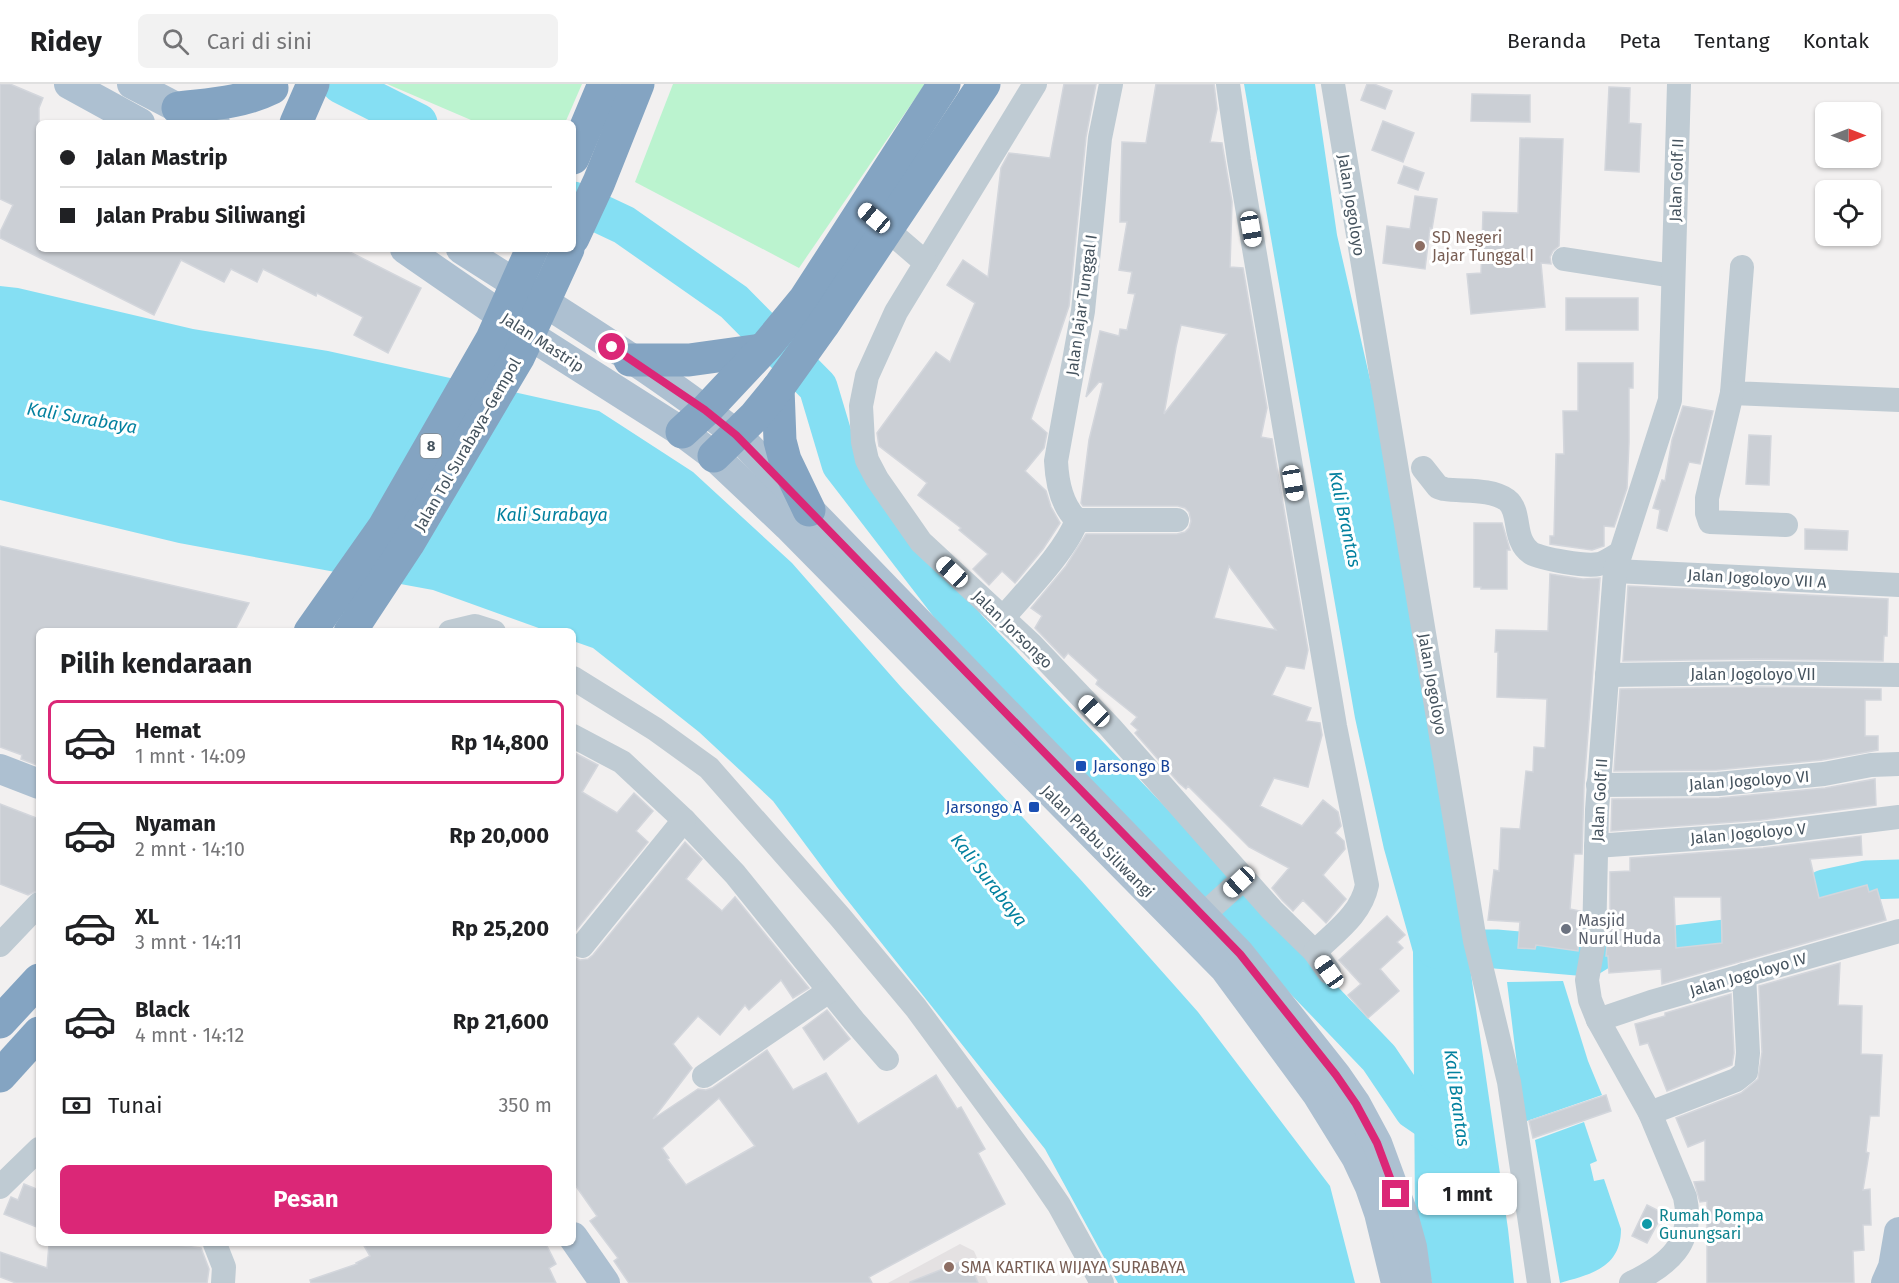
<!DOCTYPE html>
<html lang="id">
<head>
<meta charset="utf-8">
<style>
  :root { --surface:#fff; --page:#f2f2f2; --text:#202124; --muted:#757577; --line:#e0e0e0; --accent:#db2777 }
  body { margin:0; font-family:"Fira Sans",sans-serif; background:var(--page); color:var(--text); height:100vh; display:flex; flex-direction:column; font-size:22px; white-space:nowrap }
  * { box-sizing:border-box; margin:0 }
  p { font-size:20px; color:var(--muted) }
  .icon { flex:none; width:33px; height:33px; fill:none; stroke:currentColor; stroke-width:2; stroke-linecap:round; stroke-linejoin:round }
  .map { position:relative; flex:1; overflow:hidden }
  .panel { position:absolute; left:36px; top:544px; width:540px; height:618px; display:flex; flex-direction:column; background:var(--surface); border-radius:9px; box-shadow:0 2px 4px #0004 }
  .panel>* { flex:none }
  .top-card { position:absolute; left:36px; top:36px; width:540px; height:132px; border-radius:9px; box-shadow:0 2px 4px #0004; display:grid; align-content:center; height:132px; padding:0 24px; background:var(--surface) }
  .needle { width:39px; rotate:90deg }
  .buttons { position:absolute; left:1815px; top:18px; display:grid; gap:12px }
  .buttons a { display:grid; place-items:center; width:66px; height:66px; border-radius:9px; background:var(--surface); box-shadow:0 2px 4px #0004; font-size:30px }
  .end { position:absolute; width:27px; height:27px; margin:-14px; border:8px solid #db2777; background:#fff; box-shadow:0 0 0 3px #fff }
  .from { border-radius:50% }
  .bubble { position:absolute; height:42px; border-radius:9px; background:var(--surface); box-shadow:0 2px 4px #0004; font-size:20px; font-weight:700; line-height:42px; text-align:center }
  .car { position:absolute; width:18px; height:36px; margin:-18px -9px; border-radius:8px; box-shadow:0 0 4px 2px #0007; background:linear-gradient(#fff 24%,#345 0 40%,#fff 0 76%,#345 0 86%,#fff 0) }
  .top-card b { display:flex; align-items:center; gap:21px; height:57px; font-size:22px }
  .top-card b+b { border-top:2px solid var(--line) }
  .top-card i { width:15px; height:15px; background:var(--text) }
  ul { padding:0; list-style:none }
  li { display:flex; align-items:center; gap:18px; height:84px; margin:0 12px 9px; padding:0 12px; border:3px solid transparent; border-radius:9px }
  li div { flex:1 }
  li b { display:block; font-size:22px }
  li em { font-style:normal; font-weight:700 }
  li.active { border-color:var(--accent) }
  li>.icon { width:54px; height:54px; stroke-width:1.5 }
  h2 { padding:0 24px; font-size:27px; line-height:72px }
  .pay { display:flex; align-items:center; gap:15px; height:66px; padding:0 24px; font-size:22px }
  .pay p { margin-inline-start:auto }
  .button { display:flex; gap:12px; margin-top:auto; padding:12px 24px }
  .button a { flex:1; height:69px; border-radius:9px; background:var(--accent); color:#fff; font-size:24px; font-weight:700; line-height:69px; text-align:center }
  header { display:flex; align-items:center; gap:36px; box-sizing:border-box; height:84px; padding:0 30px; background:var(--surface); border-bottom:2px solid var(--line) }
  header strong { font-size:28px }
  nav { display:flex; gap:33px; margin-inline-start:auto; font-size:21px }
  .search { width:420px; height:54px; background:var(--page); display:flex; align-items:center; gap:15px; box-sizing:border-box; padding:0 21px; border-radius:9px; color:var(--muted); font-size:22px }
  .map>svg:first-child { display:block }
  .education { fill:#e4e1e2 }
  .green { fill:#bbf3cf }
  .water { fill:#85dff3 }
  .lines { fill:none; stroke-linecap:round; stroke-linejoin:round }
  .river { stroke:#85dff3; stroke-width:39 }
  .building { fill:#cbcfd5; stroke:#d3d6dc; stroke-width:1.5; fill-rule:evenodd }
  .minor { stroke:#bfcbd3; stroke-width:24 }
  .major { stroke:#adc0d1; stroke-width:30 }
  .highway { stroke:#84a4c2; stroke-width:33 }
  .route { stroke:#db2777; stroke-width:8 }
  .education-dot { fill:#8d6e63; stroke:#fff; stroke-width:2 }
  .transit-dot { fill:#1a4fb4; stroke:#fff; stroke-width:2 }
  .worship-dot { fill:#6b7280; stroke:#fff; stroke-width:2 }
  .culture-dot { fill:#0f9aa8; stroke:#fff; stroke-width:2 }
  .labels { text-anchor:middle; stroke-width:6; stroke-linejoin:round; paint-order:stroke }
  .shield { fill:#fff; stroke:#7e878f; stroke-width:1.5 }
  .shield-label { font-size:15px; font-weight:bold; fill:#46545f }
  .street-label { font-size:16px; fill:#46545f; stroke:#fff }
  .education-label { font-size:16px; fill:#785e54; stroke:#fff; text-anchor:start }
  .transit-label { font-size:16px; fill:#164399; stroke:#fff; text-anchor:start }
  .worship-label { font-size:16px; fill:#5b616d; stroke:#fff; text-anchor:start }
  .culture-label { font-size:16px; fill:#0d838f; stroke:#fff; text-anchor:start }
  .water-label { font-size:18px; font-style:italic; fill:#03819f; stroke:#fff }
</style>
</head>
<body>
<header>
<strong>Ridey</strong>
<div class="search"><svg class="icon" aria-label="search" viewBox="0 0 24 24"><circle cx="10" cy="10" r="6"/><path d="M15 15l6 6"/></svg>Cari di sini</div>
<nav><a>Beranda</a><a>Peta</a><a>Tentang</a><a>Kontak</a></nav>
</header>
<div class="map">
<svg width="1899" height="1199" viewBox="0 0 1899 1199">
  <rect width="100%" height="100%" fill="#f2f0f0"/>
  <path class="education" d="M960 1160 974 1167 988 1199H888Z"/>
  <g class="green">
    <path d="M387 0H582L565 39H478Z"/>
    <path d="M673 0H925L799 184 635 98Z"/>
  </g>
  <g class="water">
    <path d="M1244 0H1315L1337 151 1383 352 1444 704 1508 1145 1514 1199H1432L1415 1129 1413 868 1384 765 1355 634Z"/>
    <path d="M0 202 18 204 193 245 328 267 599 327 693 388 792 479 901 603 1080 795 1198 928 1330 1102 1355 1199H1118L1045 1065 837 803 773 717 699 648 593 564 573 557V548L547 547 433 506 179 459 0 416Z"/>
    <path d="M1563 897 1588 977 1602 1011 1524 1038 1507 898Z"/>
    <path d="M1584 1038 1597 1077 1590 1080 1594 1097 1604 1095 1621 1145C1621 1184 1591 1190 1560 1199L1535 1056Z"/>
  </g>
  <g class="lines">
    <g class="river">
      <path d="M341 0 418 39"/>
      <path d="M573 117 624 141 734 218 818 303 841 380 967 544 1379 974 1414 1026 1458 1056"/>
      <path d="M1436 865H1496L1589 873 1607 862 1675 861 1732 854 1767 849 1789 829 1824 805 1866 796 1899 795"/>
    </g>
  </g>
  <g class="building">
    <path d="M0 0H10L43 14 39 24V165H344L421 204 388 269 354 251 363 233 317 209 316 212 263 185 257 198 231 185 224 198 181 176 154 231 0 154V148L13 121 0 115Z"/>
    <path d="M1064 0H1096L1086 53 1069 222 1031 335 1047 349 1044 364 1025 387 1046 407 1051 423 1060 439 1043 465 1015 499 1002 487 989 501 973 485 988 470 959 446 961 444 918 411 927 399 879 362 877 349 936 268 950 278 975 219 947 201 963 176 988 193 1001 84 1009 69 1050 74Z"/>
    <path d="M1156 0H1214L1217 25 1210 58 1222 59 1232 118 1230 183 1243 184 1267 324 1261 353 1272 355 1308 566 1304 585 1286 582 1272 611 1311 624 1306 637 1320 639 1322 651 1308 703 1274 694 1260 722 1302 742 1323 716 1338 728 1341 742 1335 749 1344 757 1345 765 1323 791 1346 815 1326 839 1303 816 1293 827 1282 816 1272 804 1289 784 1249 763 1188 702 1186 705 1179 699 1135 649 1138 646 1131 640 1137 633 1096 600 1098 596 1068 569 1064 574 1035 544 1042 532 1031 524 1066 482 1086 450H1177L1185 448 1189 444 1191 437 1189 428 1185 424 1178 422H1083L1081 419 1089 356 1103 299 1099 298 1086 313 1100 247 1119 252 1120 245 1127 246 1135 210 1128 209 1132 188 1119 186 1127 138H1120L1122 58 1146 59ZM1181 241 1227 250 1164 330 1176 263ZM1229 482 1276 546 1214 534Z"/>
    <path d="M1367 0H1374L1392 7 1385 25 1361 16Z"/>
    <path d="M1609 3 1630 4 1629 39 1641 40 1639 88 1605 86Z"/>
    <path d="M1472 10 1530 11V38L1471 37Z"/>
    <path d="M1383 37 1414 49 1403 78 1372 66Z"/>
    <path d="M1520 54 1563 55 1559 162 1553 167 1550 173 1551 180 1541 179 1545 223 1471 230 1467 190 1481 189 1483 128 1518 129Z"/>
    <path d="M1404 82 1424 89 1418 106 1398 99Z"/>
    <path d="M1415 112 1437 115 1432 145 1430 144 1425 185 1383 179 1387 142 1410 145Z"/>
    <rect x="1566" y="214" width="72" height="32"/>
    <path d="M1578 279H1633V304H1629V358L1627 404 1614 443 1604 442V462L1592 466 1550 460V452H1554L1556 370H1564L1563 327H1578Z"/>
    <path d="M1683 322 1713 327 1700 380 1689 378 1667 447 1657 444 1660 426 1653 424 1662 396 1665 397 1672 356Z"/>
    <path d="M1749 351 1771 352 1769 401 1746 400Z"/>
    <path d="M1474 439H1502L1510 466H1507V505H1481V503H1474Z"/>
    <path d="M1805 445 1848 447 1847 466 1805 465Z"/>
    <path d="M0 462 249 519 234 548H39V682L21 675 22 671 0 663Z"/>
    <path d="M1550 490 1583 495 1600 494 1584 701 1582 770H1574L1570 825 1580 827 1578 867 1536 861 1535 865 1518 864 1520 838 1488 836 1494 786 1499 787 1501 744 1520 745 1526 687 1533 688 1534 663 1545 664 1547 615 1497 613 1498 568H1495L1496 546 1548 547Z"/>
    <path d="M1628 502 1888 515 1887 552H1884L1883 577 1757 575 1623 577Z"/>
    <path d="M1757 603 1881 605V616H1865V652H1878V666L1822 676 1717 686 1614 687 1620 605Z"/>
    <path d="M573 668 598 681 582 708 617 729 634 709 653 727 636 747 648 758 573 850Z"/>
    <path d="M1875 695 1876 721 1761 736 1611 747 1612 715 1719 714 1825 704Z"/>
    <path d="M0 720 39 735V806L28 811 0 800Z"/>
    <path d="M1861 752 1862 771 1810 775 1819 814 1867 801 1869 808 1877 805 1886 836 1662 900 1661 885 1609 889 1608 872H1606L1610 831V788L1630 787V774L1763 764ZM1674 813H1721L1722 859 1676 864Z"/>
    <path d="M685 758 702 775 686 795 722 827 735 813 809 904 793 914 781 896 749 926 745 921 720 951 698 932 673 960 692 984 653 1035 698 1005 706 1006 712 1004 767 966 793 1006 826 989 858 1040 936 991 957 1025 961 1023 985 1065 978 1069 1005 1120 869 1193 872 1199H629L614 1177 618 1174 590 1137 597 1132 573 1098V873L580 876 588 875 593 871ZM719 1014 755 1062 686 1101 667 1075 669 1074 662 1064Z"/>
    <path d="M1387 832 1405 851 1397 858 1403 864 1380 885 1399 907 1368 934 1348 911 1361 900 1339 876Z"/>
    <path d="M1840 879 1838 921 1862 922 1861 970 1882 971 1879 1032H1870L1866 1068 1869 1069 1863 1106 1870 1105 1871 1141H1863L1864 1166 1853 1167 1854 1199H1707V1117L1700 1118 1694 1098 1705 1097V1056L1688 1063 1676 1034 1741 1009 1758 995 1762 968 1759 902Z"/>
    <path d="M1731 910 1734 969 1732 981 1667 1007 1648 959 1640 961 1635 940 1665 932V929Z"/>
    <path d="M827 926 850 955 824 976 803 944Z"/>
    <path d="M1606 1011 1611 1027 1533 1054 1529 1037Z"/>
    <path d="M24 1100 39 1106V1144L4 1130 11 1113 18 1116Z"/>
    <path d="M1647 1121 1663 1129 1647 1159 1632 1152Z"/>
    <path d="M49 1160H168L201 1164 209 1185 207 1199H16L0 1193V1168L47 1184Z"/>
    <path d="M363 1160H546L556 1180 549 1184 556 1199H311L310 1196 357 1180 356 1179 370 1172Z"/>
    <path d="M968 1175 978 1199H910V1198Z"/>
  </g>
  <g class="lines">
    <g class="minor">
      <path d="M1035 0 896 228 867 292 861 322 863 358 867 376 877 395 921 458 1031 560 1110 643 1272 826 1315 868 1329 888"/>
      <path d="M1228 0 1239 76 1335 642 1367 801C1361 831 1335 848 1315 868"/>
      <path d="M1333 0 1475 857 1509 998 1539 1199"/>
      <path d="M875 135 926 179"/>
      <path d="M1564 175 1673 192"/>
      <path d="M1742 183 1732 309 1899 316"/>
      <path d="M1732 309 1707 414V429L1710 438 1786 441"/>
      <path d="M1423 384 1438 403 1444 405C1463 408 1490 404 1507 416 1519 425 1515 446 1522 458 1524 463 1527 466 1531 469 1542 475 1586 483 1599 480 1605 479 1613 473 1619 470"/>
      <path d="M1077 436C1061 421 1057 398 1056 377L1083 227 1100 54 1111 0"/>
      <path d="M1615 487 1899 501"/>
      <path d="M1003 534C1026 507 1066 467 1077 436H1177"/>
      <path d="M450 548 475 542 494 548"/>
      <path d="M1607 591 1757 589 1899 591"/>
      <path d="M573 594 655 645 709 684 840 833 916 924 1033 1083 1059 1121 1102 1199"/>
      <path d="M573 652 622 678 684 736 735 790 854 937 887 975"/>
      <path d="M1598 701 1718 700 1824 690 1871 681 1899 680"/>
      <path d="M1596 762 1762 750 1899 733"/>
      <path d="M1202 832 1244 794"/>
      <path d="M0 861 39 820"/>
      <path d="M582 862 684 736"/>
      <path d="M1598 936 1651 918 1899 847"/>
      <path d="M704 992 829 907"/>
      <path d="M1650 1029 1736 996 1746 988 1748 969 1744 891"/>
      <path d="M0 1103 39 1065"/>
      <path d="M215 1160 224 1183 223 1199"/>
      <path d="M1631 1199C1668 1181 1695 1160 1685 1113L1650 1029 1598 936 1590 916 1587 896 1594 857 1597 726 1615 487 1670 316 1679 0"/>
    </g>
    <g class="major">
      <path d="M69 0 140 39"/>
      <path d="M132 0 178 24 215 39"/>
      <path d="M405 165 531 252 682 348 714 372 788 442 1225 885 1317 1010 1356 1073 1370 1103 1379 1129 1396 1199"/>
      <path d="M461 165C554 225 650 282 737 351L1240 870 1336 991 1356 1020 1377 1059 1402 1127 1412 1163 1417 1199"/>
      <path d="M0 685 39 700"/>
      <path d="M573 1153 605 1199"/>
      <path d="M1886 1199 1893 1183 1899 1148"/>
    </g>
    <g class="highway">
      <path d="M178 24C210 20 242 19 272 4"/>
      <path d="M296 39 313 0"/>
      <path d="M573 74 604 0"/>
      <path d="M573 154 599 98 638 0"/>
      <path d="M630 276H689L761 266"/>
      <path d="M778 304 780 357 785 376 809 426"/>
      <path d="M682 348 706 326 768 260 805 215 944 0"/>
      <path d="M714 372 755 332 778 304 823 241 984 0"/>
      <path d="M310 548 384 443 492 255 532 165"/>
      <path d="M350 548 408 460 519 272 568 165"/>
      <path d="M0 938 39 896"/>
      <path d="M0 992 39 949"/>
    </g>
  </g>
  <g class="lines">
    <path class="route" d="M612 263 705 326 736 351 1240 870 1336 991 1356 1020 1377 1059 1396 1110"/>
  </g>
  <g class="education-dot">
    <circle cx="1420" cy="162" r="6"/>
    <circle cx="949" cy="1183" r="6"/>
  </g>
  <g class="transit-dot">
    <rect x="1075" y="676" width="12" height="12" rx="3"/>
    <rect x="1028" y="717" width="12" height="12" rx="3"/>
  </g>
  <circle class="worship-dot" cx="1566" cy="845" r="6"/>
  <circle class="culture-dot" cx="1647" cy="1140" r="6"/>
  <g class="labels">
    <rect class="shield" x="420.5" y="350" width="21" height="24" rx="4.5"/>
    <g class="shield-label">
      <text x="431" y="367">8</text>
    </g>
    <g class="street-label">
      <text transform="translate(1676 96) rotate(-88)" y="6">Jalan Golf II</text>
      <text transform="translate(1352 121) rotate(81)" y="6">Jalan Jogoloyo</text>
      <text transform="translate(1081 221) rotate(-82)" y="6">Jalan Jajar Tunggal I</text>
      <text transform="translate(543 258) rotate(33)" y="6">Jalan Mastrip</text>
      <text transform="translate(467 360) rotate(-60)" y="6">Jalan Tol Surabaya–Gempol</text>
      <text transform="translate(1757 494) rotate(3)" y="6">Jalan Jogoloyo VII A</text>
      <text transform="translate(1013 545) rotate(44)" y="6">Jalan Jorsongo</text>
      <text x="1753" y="596">Jalan Jogoloyo VII</text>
      <text transform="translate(1433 600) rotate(80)" y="6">Jalan Jogoloyo</text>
      <text transform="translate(1749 696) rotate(-4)" y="6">Jalan Jogoloyo VI</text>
      <text transform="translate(1599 716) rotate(-87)" y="6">Jalan Golf II</text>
      <text transform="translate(1748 749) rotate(-5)" y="6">Jalan Jogoloyo V</text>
      <text transform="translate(1098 757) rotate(45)" y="6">Jalan Prabu Siliwangi</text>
      <text transform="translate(1748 890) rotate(-16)" y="6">Jalan Jogoloyo IV</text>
    </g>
    <g class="education-label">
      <text x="1432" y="159">SD Negeri<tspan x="1432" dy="18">Jajar Tunggal I</tspan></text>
      <text x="961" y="1189">SMA KARTIKA WIJAYA SURABAYA</text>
    </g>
    <g class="transit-label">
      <text x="1093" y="688">Jarsongo B</text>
      <text x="1022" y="729" text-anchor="end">Jarsongo A</text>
    </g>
    <g class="worship-label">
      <text x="1578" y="842">Masjid<tspan x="1578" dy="18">Nurul Huda</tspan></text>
    </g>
    <g class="culture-label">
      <text x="1659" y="1137">Rumah Pompa<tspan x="1659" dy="18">Gunungsari</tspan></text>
    </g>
    <g class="water-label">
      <text transform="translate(82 334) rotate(10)" y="6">Kali Surabaya</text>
      <text x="552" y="437">Kali Surabaya</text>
      <text transform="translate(1345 435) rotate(78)" y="6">Kali Brantas</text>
      <text transform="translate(989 796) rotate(52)" y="6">Kali Surabaya</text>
      <text transform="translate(1457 1014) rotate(82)" y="6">Kali Brantas</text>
    </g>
  </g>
</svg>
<div class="buttons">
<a><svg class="needle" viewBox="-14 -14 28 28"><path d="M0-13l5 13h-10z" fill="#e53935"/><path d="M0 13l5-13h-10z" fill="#757577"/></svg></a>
<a><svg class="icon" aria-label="locate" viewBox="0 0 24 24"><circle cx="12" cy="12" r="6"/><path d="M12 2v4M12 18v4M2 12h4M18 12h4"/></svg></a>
</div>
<i class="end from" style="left:612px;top:263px"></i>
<i class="end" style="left:1396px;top:1110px"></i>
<div class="bubble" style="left:1418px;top:1089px;width:99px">1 mnt</div>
<i class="car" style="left:874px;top:134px;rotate:310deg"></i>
<i class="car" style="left:1251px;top:145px;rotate:170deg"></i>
<i class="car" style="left:1293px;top:399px;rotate:170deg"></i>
<i class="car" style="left:952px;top:488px;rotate:313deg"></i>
<i class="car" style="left:1094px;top:627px;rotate:316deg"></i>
<i class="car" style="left:1239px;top:798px;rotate:227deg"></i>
<i class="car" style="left:1329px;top:888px;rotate:325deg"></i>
<div class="top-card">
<b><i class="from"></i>Jalan Mastrip</b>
<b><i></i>Jalan Prabu Siliwangi</b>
</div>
<section class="panel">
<h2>Pilih kendaraan</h2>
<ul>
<li class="active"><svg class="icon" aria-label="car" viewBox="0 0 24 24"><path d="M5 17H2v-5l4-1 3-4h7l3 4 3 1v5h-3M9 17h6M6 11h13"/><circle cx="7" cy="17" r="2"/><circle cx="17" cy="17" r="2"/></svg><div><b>Hemat</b><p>1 mnt · 14:09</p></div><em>Rp 14,800</em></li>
<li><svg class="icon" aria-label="car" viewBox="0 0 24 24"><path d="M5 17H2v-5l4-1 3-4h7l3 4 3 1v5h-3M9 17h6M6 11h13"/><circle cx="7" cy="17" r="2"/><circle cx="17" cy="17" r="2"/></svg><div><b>Nyaman</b><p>2 mnt · 14:10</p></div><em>Rp 20,000</em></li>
<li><svg class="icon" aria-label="car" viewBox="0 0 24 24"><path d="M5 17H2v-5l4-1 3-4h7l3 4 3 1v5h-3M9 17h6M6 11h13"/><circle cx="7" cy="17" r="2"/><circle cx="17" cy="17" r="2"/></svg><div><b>XL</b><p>3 mnt · 14:11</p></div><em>Rp 25,200</em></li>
<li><svg class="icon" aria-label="car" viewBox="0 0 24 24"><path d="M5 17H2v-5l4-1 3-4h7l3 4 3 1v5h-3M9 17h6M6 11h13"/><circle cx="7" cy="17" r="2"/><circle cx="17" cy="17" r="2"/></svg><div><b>Black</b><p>4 mnt · 14:12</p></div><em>Rp 21,600</em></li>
</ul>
<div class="pay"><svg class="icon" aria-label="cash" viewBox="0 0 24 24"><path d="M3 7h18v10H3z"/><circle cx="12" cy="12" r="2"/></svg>Tunai<p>350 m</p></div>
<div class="button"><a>Pesan</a></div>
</section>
</div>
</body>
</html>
